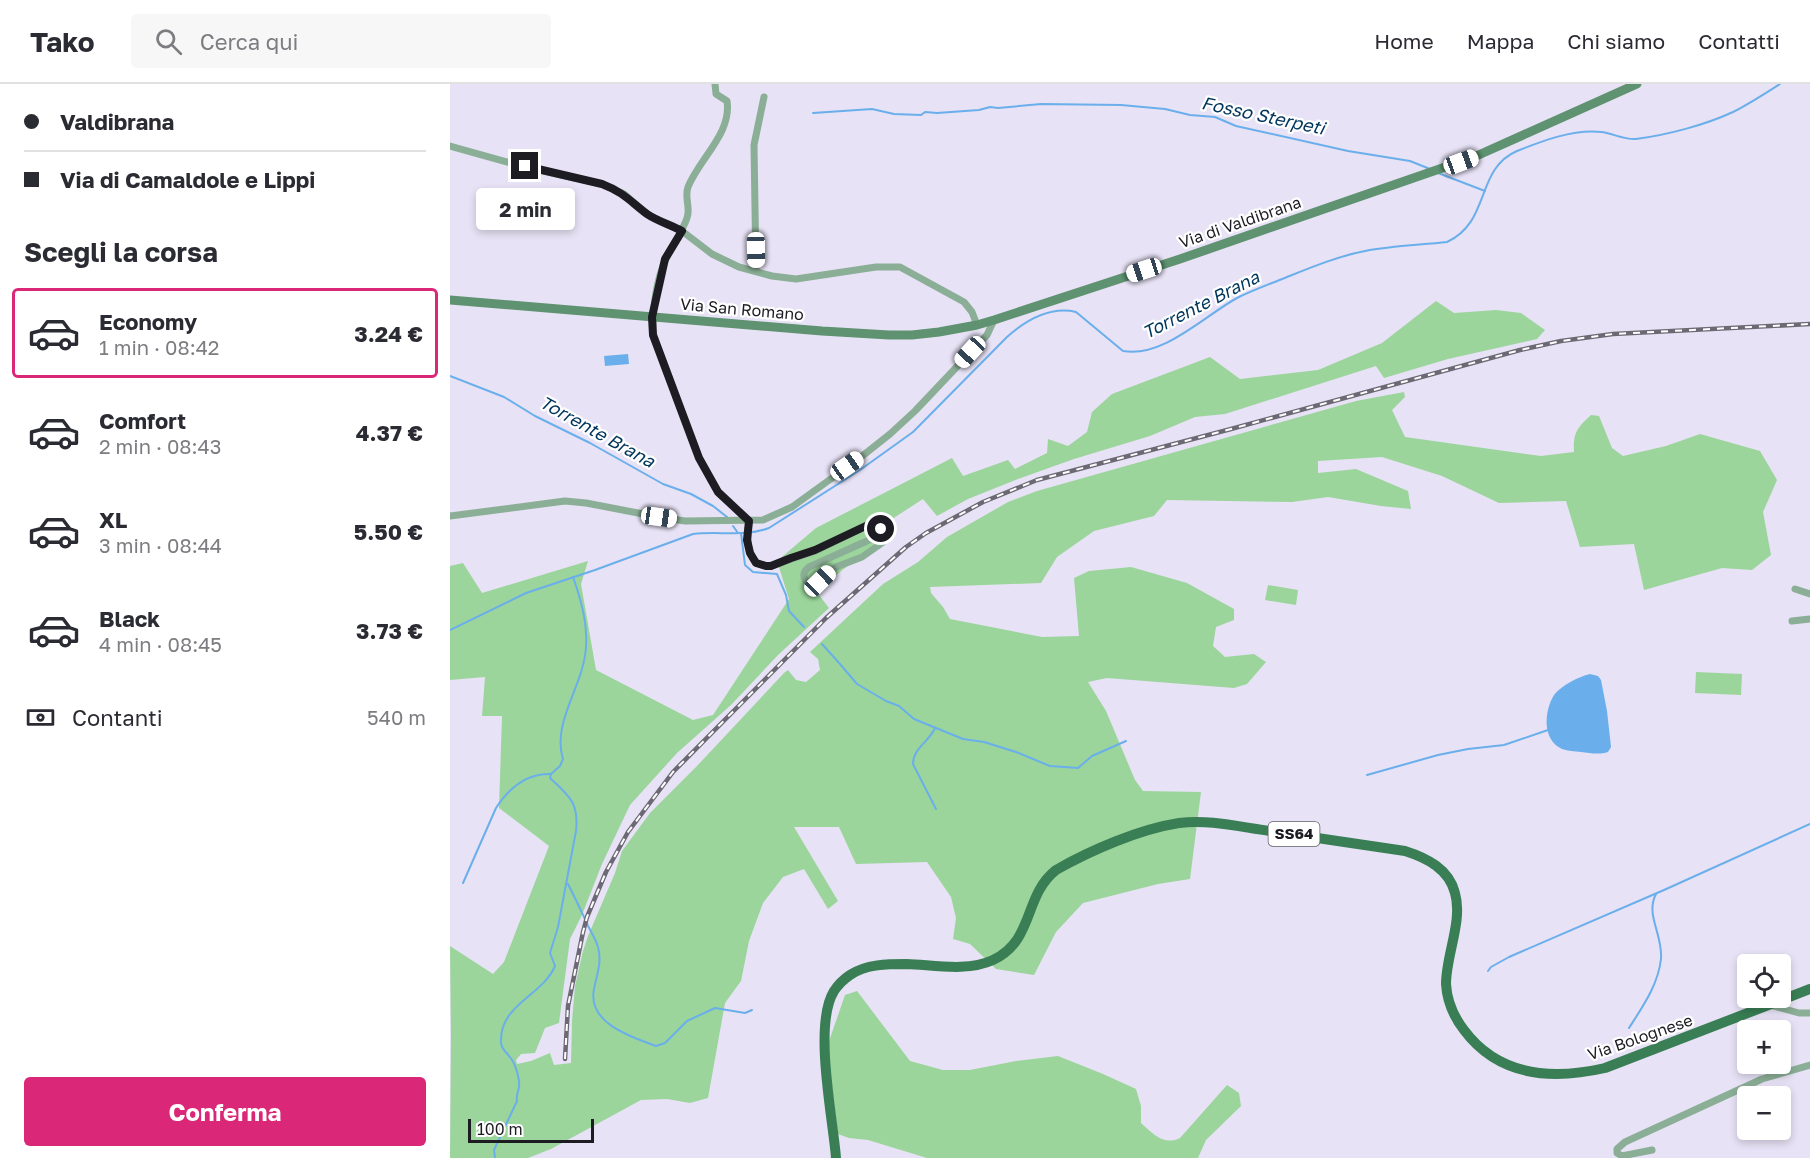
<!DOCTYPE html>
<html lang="it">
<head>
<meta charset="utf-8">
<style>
  :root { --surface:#fff; --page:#f7f7f7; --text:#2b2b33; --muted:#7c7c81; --line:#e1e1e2; --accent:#db2777 }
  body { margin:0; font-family:"Golos Text",sans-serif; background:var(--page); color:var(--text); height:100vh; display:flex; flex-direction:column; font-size:22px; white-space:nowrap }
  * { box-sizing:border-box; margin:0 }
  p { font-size:20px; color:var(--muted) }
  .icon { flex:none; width:33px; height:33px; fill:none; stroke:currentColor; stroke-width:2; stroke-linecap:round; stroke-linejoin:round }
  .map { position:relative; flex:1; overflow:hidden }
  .panel { display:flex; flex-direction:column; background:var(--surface); width:450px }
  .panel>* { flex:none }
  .banner { display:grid; align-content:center; height:132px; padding:0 24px; background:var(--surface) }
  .tools { position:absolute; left:1287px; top:870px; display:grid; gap:12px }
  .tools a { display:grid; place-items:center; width:54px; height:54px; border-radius:6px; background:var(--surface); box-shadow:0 3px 9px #0003; font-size:30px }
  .scale { position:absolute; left:18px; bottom:15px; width:126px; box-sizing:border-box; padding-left:6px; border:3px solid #1e1c23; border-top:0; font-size:16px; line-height:21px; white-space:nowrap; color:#1e1c23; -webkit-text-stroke:4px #fff; paint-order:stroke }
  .end { position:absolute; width:27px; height:27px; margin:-14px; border:8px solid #1e1c23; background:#fff; box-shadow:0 0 0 3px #fff }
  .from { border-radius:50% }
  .bubble { position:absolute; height:42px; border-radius:6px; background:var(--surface); box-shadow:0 3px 9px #0003; font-size:20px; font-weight:700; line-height:42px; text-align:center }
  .car { position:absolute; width:18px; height:36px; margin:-18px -9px; border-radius:8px; box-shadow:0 0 4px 2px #0007; background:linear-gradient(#fff 24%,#345 0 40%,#fff 0 76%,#345 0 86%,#fff 0) }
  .banner b { display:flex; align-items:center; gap:21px; height:57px; font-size:22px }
  .banner b+b { border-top:2px solid var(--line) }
  .banner i { width:15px; height:15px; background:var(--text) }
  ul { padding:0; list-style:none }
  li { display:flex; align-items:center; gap:18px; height:90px; margin:0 12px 9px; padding:0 12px; border:3px solid transparent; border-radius:6px }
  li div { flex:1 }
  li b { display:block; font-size:22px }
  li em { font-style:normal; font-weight:700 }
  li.on { border-color:var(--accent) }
  li>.icon { width:54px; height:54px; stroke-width:1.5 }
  h2 { padding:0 24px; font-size:27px; line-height:72px }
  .pay { display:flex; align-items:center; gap:15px; height:66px; padding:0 24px; font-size:22px }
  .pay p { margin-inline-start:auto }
  .button { display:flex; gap:12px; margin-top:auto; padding:12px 24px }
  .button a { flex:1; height:69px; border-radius:6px; background:var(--accent); color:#fff; font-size:24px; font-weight:700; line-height:69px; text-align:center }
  header { display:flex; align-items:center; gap:36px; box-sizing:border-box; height:84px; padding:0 30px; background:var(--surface); border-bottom:2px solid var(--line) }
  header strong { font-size:28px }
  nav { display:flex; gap:33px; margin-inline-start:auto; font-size:21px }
  .search { width:420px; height:54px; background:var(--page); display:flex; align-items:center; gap:15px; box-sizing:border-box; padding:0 21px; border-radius:6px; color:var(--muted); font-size:22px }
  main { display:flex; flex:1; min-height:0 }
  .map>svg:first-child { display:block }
  .green { fill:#9bd59b }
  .water { fill:#6aafeb }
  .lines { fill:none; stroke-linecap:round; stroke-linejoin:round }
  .stream { stroke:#6aafeb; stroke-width:2 }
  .street { stroke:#8bae96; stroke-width:7 }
  .secondary { stroke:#5e9270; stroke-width:9 }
  .primary { stroke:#397e54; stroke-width:10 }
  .rail-casing { stroke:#6c6974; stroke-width:4.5 }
  .rail { stroke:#fff; stroke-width:2; stroke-dasharray:7; stroke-linecap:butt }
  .route { stroke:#1e1c23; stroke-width:8 }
  .labels { text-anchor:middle; stroke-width:4.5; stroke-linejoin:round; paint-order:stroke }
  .shield { fill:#fff; stroke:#626065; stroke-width:1.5 }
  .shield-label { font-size:15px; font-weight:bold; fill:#1e1c23 }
  .street-label { font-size:16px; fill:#1e1c23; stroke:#fff }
  .water-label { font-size:18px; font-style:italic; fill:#00365c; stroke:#fff }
</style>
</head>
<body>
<header>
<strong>Tako</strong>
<div class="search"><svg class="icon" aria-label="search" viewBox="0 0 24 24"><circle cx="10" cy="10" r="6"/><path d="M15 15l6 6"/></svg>Cerca qui</div>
<nav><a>Home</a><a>Mappa</a><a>Chi siamo</a><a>Contatti</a></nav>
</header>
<main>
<section class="panel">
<div class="banner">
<b><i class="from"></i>Valdibrana</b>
<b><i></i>Via di Camaldole e Lippi</b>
</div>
<h2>Scegli la corsa</h2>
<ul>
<li class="on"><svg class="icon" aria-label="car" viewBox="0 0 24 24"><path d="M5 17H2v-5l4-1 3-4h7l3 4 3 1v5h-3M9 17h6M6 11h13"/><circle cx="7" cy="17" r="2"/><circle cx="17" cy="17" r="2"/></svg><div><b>Economy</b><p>1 min · 08:42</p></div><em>3.24 €</em></li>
<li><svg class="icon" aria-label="car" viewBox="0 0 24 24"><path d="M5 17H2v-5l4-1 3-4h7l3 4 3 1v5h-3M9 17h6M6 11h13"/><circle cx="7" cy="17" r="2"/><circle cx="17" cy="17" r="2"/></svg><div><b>Comfort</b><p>2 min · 08:43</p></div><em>4.37 €</em></li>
<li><svg class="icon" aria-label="car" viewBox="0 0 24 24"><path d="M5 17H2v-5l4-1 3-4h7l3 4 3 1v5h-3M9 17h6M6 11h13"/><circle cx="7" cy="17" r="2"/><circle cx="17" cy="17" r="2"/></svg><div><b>XL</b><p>3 min · 08:44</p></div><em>5.50 €</em></li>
<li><svg class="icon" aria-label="car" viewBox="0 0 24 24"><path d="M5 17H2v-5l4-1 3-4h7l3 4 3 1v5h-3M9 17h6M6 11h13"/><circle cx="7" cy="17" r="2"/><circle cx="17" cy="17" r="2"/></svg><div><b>Black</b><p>4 min · 08:45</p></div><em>3.73 €</em></li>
</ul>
<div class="pay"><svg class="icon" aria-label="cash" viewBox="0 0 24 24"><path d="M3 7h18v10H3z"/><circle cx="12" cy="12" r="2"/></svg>Contanti<p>540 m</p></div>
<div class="button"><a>Conferma</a></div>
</section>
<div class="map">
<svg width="1360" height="1074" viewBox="0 0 1360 1074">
  <rect width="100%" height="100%" fill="#e7e2f5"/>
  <g class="green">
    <path d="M986 217 1004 229 1046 226 1071 229 1095 246 1087 255 998 275 934 294 926 282 775 330 745 333 700 352 624 375 568 395 518 415 487 432 473 415 439 437 433 454 366 507 379 524 328 571 281 621 227 669 180 721 152 780 132 831 120 855 109 939 95 944 85 969 71 970 66 976 67 980 81 977 100 969 104 981 121 979 122 937 125 902 133 867 138 852 165 789 172 767 200 729 247 682 334 589 338 586 346 596 356 598 370 586 368 575 360 568 433 500 468 478 497 453 558 418 587 407 906 317 954 308 955 313 942 326 955 353 1091 372 1124 368C1123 349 1127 344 1141 331L1149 332 1162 364 1173 372 1216 362 1250 350 1310 367 1327 396 1313 428 1321 471 1302 486 1272 484 1194 506 1184 460 1130 463 1116 417 1049 419 992 392 932 373 868 377V389L906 385 958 407 961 425 931 422 878 413 842 418 717 416 704 432 644 447 607 473 591 499 480 503 481 509 493 523 500 535 592 553 629 552 624 494 639 487 681 483 737 499 784 525V536L766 543 763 562 775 573 804 570 816 578 797 600 784 604 657 594 638 598 656 627 685 696 693 707 751 708 740 795 708 800 633 819 606 848 584 891 546 885 520 860 503 855 506 834 501 813 477 778 406 780 389 743H344L388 817 378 825 354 785 333 793 313 819 299 857 291 897 275 919 258 1014 240 1019 217 1015 191 1016 101 1065 78 1074H0L1 952 0 862 43 890 54 878 99 762 49 724 52 632H32L35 593 0 596V482L13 479 32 509 138 477 131 500 146 586 243 636 263 631 339 515 327 477 366 444 502 374 513 392 558 376 565 385 597 369 598 355 618 362 637 348 642 328 662 310 760 273 790 295 868 286 932 259Z"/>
    <path d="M818 501 848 506 846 521 815 516Z"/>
    <path d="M1246 588 1292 590 1291 611 1245 609Z"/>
    <path d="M407 907 460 977 493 986H520L566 977 608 972 653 990 686 1005 691 1022V1039C703 1050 714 1062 730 1054L777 1001 789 1009 791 1022 756 1056 748 1074H477L418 1056 399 1054 388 1050 377 963 395 911Z"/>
  </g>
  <g class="water">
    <path d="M178 270 179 280 155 282 154 272Z"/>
    <path d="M1140 590 1148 592 1151 596 1157 627 1161 663 1158 668C1149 671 1140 669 1131 668 1124 667 1118 667 1112 665 1092 656 1094 627 1104 611 1112 601 1128 593 1140 590Z"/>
  </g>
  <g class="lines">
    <g class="stream">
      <path d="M363 29 422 25 444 30 471 31 475 28 487 29 529 26 540 23 548 24 591 20 671 21 715 25 740 31 765 33 786 42 898 67 960 77 980 85"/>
      <path d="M988 89 1035 107"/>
      <path d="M0 292 54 313 85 332 140 359 213 400 241 410 263 422 277 433"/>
      <path d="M283 442 288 449"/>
      <path d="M291 449 295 481 303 488 327 490 336 511 339 527 354 543"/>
      <path d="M0 546 76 509 145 486 243 450C268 447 295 453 319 444L410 386 463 348 557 253C575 237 600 222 626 228L673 267C713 274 754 232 787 214 803 206 820 200 837 193 862 183 889 172 915 167 941 162 970 161 997 158 1041 138 1025 85 1067 67 1092 57 1123 45 1151 48 1162 49 1174 56 1186 55 1217 51 1255 41 1283 28 1299 20 1314 10 1330 0"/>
      <path d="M372 560 390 580 407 600 436 617 449 622 464 635 513 655 534 658 566 668 600 682 628 684 642 672 676 657"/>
      <path d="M485 644C479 658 463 664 463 680L486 725"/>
      <path d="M917 691 988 671 1018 665 1054 661 1098 646"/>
      <path d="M13 799 46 724C59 704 76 689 101 690L110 682 113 675C103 643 126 611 133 581 141 552 133 521 123 493"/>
      <path d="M118 800C125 814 132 828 138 842 142 849 146 856 148 863 152 878 147 890 144 905 137 939 181 953 206 962L215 959 237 937 265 924 295 929 302 926"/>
      <path d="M1038 887 1041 883 1059 873 1214 806 1360 740"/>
      <path d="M1179 944C1193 922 1208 901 1211 875 1213 850 1195 831 1206 810"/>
      <path d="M45 1074 44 1066 67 1017C66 1011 68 1009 69 1003 70 996 66 982 62 976 58 969 50 965 51 956 51 920 93 911 105 882L100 869 108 843 126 747C129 718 119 712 100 694L101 690"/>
    </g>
    <g class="street">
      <path d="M265 0 266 10 277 17C282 49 250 74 238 103 234 114 241 124 237 134 232 149 222 160 216 175 206 195 202 229 203 251L249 374 268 408 299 437"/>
      <path d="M0 62 75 83 152 100 174 110 198 131 232 147 262 170 289 183 322 192 346 195 426 183H450L514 218 522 228 527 241"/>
      <path d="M306 187 304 61 314 13"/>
      <path d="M0 432 115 417 136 419 209 433 235 437 313 436 342 423 411 373 440 350 465 327 537 251 544 236"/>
      <path d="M299 437C297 455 295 483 321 482L365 467 420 440H427L430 442 431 449 428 452 359 483C353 488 352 492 357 499L361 500 368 499 386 483 412 473 432 459"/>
      <path d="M1345 505 1360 510"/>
      <path d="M1342 537 1360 535"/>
      <path d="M1320 921 1349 929H1360"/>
      <path d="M1202 1066 1172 1072 1167 1069V1065L1175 1058 1312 995 1360 981"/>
    </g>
    <path class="secondary" d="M0 216 372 247 439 251H462L489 248 527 241 544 236 730 175 1024 73 1187 0"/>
    <path class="primary" d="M386 1074C383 1034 363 941 384 907 388 901 394 895 400 891 416 880 438 880 457 880 484 881 517 888 543 876 585 856 573 812 606 786 641 766 690 745 729 739 759 735 790 743 820 747 865 754 910 760 955 767 977 774 999 785 1005 809 1013 837 996 871 996 900 997 917 1004 933 1014 946 1049 993 1103 996 1155 984L1360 905"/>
    <g class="rail-casing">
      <path id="rail" d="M115 975 118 922 133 848 137 833 156 788 178 748 223 688 376 534 456 463 476 449 533 418 587 396 781 345 1070 266 1111 257 1163 250 1360 240"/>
    </g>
    <use href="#rail" class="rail"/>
  </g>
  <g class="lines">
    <path class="route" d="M75 82 152 100C173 108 180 117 197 130 207 137 221 141 232 147L215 175 202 233 203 251 249 374 268 408 299 437 297 456 300 469 306 479 316 482H321L341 474 365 466 420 440H428L431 445"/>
  </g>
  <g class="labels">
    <rect class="shield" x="818.5" y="738" width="51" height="24" rx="4.5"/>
    <g class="shield-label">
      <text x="844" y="755">SS64</text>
    </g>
    <g class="street-label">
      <text transform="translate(790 138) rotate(-19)" y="6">Via di Valdibrana</text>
      <text transform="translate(292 225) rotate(5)" y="6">Via San Romano</text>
      <text transform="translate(1190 953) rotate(-19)" y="6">Via Bolognese</text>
    </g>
    <g class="water-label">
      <text transform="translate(813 32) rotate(12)" y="6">Fosso Sterpeti</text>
      <text transform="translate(751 221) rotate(-27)" y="6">Torrente Brana</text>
      <text transform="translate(147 348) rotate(29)" y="6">Torrente Brana</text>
    </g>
  </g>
</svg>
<div class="tools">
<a><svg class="icon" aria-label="locate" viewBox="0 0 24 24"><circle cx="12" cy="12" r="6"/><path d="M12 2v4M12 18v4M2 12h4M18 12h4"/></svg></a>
<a>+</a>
<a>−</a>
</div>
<div class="scale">100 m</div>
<i class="end from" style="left:431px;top:445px"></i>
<i class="end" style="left:75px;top:82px"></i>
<div class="bubble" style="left:26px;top:104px;width:99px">2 min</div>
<i class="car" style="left:1011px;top:78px;rotate:70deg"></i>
<i class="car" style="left:306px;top:166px;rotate:179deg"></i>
<i class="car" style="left:694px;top:186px;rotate:252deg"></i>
<i class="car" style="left:520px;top:268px;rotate:223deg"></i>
<i class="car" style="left:397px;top:382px;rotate:55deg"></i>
<i class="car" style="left:209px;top:433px;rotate:98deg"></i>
<i class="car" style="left:370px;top:497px;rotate:46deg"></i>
</div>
</main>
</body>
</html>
